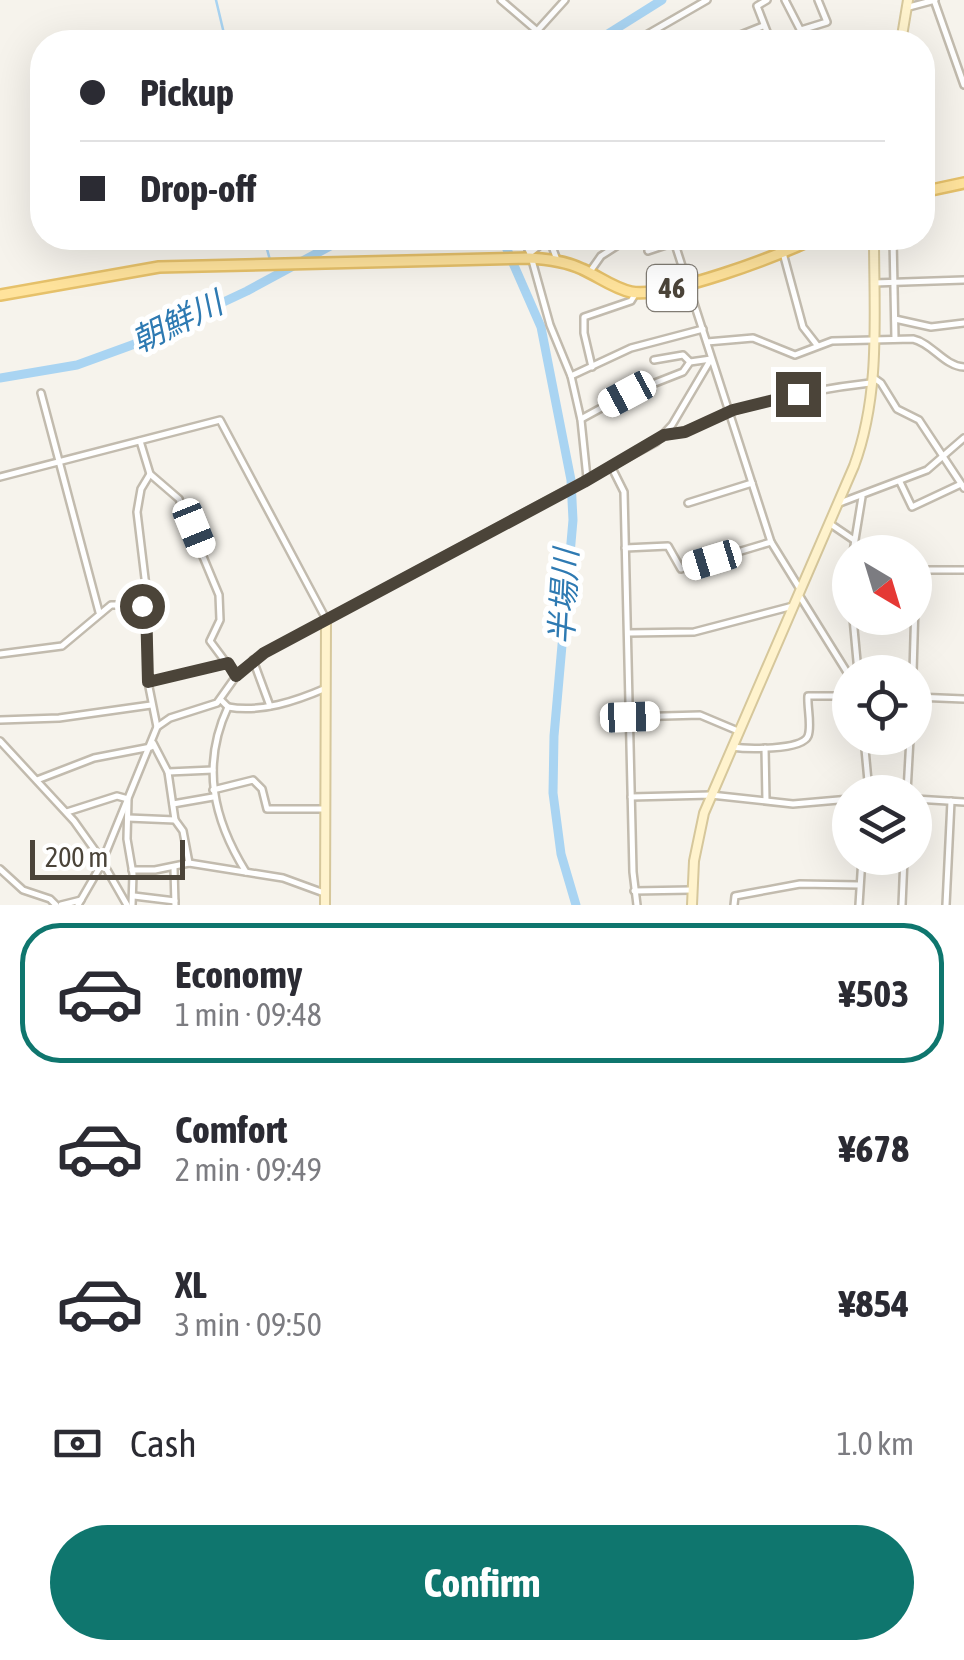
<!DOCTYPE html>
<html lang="en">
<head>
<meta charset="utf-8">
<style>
  :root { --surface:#fff; --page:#f7f7f7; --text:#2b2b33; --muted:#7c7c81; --line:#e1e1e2; --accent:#0f766e }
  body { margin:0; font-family:"Asap Condensed","Noto Sans JP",sans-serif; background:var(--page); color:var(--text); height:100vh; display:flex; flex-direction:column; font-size:38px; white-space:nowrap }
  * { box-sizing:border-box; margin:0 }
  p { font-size:32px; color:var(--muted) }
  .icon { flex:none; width:55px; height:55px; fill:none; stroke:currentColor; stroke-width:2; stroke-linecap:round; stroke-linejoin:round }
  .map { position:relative; height:905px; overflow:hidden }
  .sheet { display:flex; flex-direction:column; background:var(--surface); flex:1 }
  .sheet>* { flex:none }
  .hud { position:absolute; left:30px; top:30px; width:905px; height:220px; border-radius:40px; box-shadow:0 10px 40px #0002; display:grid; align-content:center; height:220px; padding:0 50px; background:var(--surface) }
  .needle { width:65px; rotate:142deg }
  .tools { position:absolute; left:832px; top:535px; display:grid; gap:20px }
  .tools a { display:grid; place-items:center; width:100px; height:100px; border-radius:50%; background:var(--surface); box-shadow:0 10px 40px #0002; font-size:50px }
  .scale { position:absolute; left:30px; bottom:25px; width:155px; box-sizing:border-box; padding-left:10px; border:5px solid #4b4439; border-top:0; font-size:28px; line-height:35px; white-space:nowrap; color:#4b4439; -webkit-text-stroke:8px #fff; paint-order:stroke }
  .end { position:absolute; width:45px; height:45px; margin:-22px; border:12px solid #4b4439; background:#fff; box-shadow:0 0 0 5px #fff }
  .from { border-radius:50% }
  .car { position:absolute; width:30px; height:60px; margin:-30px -15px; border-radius:12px; box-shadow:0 0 8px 2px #0007; background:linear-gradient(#fff 24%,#345 0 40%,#fff 0 76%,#345 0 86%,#fff 0) }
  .hud b { display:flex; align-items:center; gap:35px; height:95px; font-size:38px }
  .hud b+b { border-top:2px solid var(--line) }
  .hud i { width:25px; height:25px; background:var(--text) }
  ul { padding:18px 0 0; list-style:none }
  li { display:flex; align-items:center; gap:30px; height:140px; margin:0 20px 15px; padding:0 30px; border:5px solid transparent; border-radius:40px }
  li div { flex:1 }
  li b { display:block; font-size:38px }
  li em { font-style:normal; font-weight:700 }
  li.on { border-color:var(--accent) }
  li>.icon { width:90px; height:90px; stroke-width:1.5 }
  .pay { display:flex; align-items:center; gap:25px; height:110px; padding:0 50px; font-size:38px }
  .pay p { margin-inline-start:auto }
  .button { display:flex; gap:20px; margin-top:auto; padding:20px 50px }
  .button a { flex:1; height:115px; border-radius:60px; background:var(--accent); color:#fff; font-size:40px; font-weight:700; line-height:115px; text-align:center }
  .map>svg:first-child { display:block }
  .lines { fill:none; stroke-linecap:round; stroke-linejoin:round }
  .stream { stroke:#a9d4f2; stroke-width:2.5 }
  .river { stroke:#a9d4f2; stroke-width:9 }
  .street-casing { stroke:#c2bbae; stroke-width:10 }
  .secondary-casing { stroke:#d6c79b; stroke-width:12 }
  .primary-casing { stroke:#e6c16a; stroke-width:14 }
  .street { stroke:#fff; stroke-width:5 }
  .secondary { stroke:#fff3cd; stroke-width:8 }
  .primary { stroke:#ffe39c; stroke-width:9 }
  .route { stroke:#4b4439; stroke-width:12 }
  .labels { text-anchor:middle; stroke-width:10; stroke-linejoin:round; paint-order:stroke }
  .shield { fill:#fff; stroke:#817c74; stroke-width:2.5 }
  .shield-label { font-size:28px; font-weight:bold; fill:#4b4439 }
  .water-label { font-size:32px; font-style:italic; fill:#2e7ab2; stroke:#fff }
</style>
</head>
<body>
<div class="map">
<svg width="964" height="905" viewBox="0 0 964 905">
  <rect width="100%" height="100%" fill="#f6f3ec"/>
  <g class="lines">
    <g class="stream">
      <path d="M216 0 226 42"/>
      <path d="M264 238 270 260"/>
    </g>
    <g class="river">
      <path d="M595 42 662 0"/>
      <path d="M502 238 541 327 571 480 573 520 554 736 553 793 561 854 576 905"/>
      <path d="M0 378 77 365 132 345 247 291 345 238"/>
    </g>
    <g class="street-casing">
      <g id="street">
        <path d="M501 0 550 42"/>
        <path d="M767 0 757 6 771 42"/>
        <path d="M785 0 804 37 794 42"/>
        <path d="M934 0 964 85"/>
        <path d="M909 7 935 0"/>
        <path d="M801 30 827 22 818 0"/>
        <path d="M537 31 565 0"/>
        <path d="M634 42 707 0"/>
        <path d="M723 42 763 26"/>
        <path d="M522 238 530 253 550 325 571 376 581 420 587 478"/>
        <path d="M549 238 557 260"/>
        <path d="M673 238 771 542 800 589"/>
        <path d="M779 238 803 327 817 345"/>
        <path d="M893 238 895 339"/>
        <path d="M648 251 675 242"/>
        <path d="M530 253 549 238"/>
        <path d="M589 273 601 256 629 238"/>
        <path d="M874 283 964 280"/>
        <path d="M895 319 931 327 964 323"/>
        <path d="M707 342 753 338 795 355 832 341 913 339C932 343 944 366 964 367"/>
        <path d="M654 360 683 355 690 362"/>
        <path d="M592 367 584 333V317L631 301 636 293"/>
        <path d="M571 376 631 348 703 329"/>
        <path d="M874 378 881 383 897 409 919 420 964 488"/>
        <path d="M41 393 99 612"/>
        <path d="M581 419 627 394 683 372 690 362 711 359"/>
        <path d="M664 436C691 432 713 417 739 409 781 397 826 388 870 383"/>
        <path d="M140 441 150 474 179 499 219 595 220 620 210 641 236 676"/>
        <path d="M611 466 624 492 633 872 637 905"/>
        <path d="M0 477 220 420 326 619"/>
        <path d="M900 482 912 507 961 484"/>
        <path d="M688 503 752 483"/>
        <path d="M837 504 927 470 964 438"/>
        <path d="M829 523 854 540"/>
        <path d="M625 548 668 546 681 569 771 542"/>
        <path d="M853 552 862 497"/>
        <path d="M915 570H964"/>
        <path d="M799 595 850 677"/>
        <path d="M853 618 858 672"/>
        <path d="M628 633 694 632 793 606"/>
        <path d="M0 654 62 646 111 605H146"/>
        <path d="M253 660 270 706"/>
        <path d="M913 672 916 570"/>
        <path d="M148 682 228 663"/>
        <path d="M915 697 964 699"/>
        <path d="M221 700 228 707C201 765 213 819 246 872"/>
        <path d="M228 707C261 713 296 701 326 688"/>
        <path d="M629 717 700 715 738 731"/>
        <path d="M0 720 59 718 151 705"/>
        <path d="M157 727 170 718 217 703 239 672 264 653 656 442 672 425 711 359"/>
        <path d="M864 738 869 792"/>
        <path d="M0 741 74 821 99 856 127 905"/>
        <path d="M153 743 168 772 175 820 183 831 189 863"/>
        <path d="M732 747C745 749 802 751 808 736 812 726 807 707 808 696H850"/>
        <path d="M765 748 766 800"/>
        <path d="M168 772 213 770"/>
        <path d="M37 780 94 758 151 747"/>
        <path d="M213 790 253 780 262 789 267 809H326"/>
        <path d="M907 792 910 738"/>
        <path d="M631 797 711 795 793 804 850 799"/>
        <path d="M915 799 964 802"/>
        <path d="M173 804 213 797"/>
        <path d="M67 812 117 796 128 799 127 839 133 874 132 905"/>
        <path d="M128 818 175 820"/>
        <path d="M174 868 175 905"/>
        <path d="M0 869 23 890 50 899 56 905"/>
        <path d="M132 870H155L189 863 283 878 324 893"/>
        <path d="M634 891 691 890"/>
        <path d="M134 896 175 901"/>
        <path d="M61 905 81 900"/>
        <path d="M78 905 100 867 157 727 148 682 147 595 137 512 141 489 150 474"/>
        <path d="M734 905 735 896 800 884 859 885"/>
        <path d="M859 905 862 858"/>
        <path d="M902 905 904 858"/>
        <path d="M946 905 951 801"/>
      </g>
    </g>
    <g class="secondary-casing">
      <g id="secondary">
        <path d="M901 42 908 0"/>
        <path d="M325 905 326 619"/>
        <path d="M692 905 694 861 704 813 854 466C881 393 874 314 874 238"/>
      </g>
    </g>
    <g class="primary-casing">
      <g id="primary">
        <path d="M922 192 964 183"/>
        <path d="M0 295 159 267 529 258C548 259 565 261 582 269 598 276 613 288 631 292 663 299 783 255 814 238"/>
      </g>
    </g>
    <use href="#street" class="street"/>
    <use href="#secondary" class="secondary"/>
    <use href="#primary" class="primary"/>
  </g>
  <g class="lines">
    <path class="route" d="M142 606 146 605 148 682 228 663 236 676 264 653 584 482 664 435 685 432 733 410 798 394"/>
  </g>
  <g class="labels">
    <rect class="shield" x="647" y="265" width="50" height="46" rx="8"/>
    <g class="shield-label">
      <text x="672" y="298">46</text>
    </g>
    <g class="water-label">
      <text transform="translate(177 322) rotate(-26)" y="11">朝鮮川</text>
      <text transform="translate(564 597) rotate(-87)" y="11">半場川</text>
    </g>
  </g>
</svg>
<div class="tools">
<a><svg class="needle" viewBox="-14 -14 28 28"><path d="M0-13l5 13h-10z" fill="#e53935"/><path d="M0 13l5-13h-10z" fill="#7c7c81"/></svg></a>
<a><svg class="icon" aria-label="locate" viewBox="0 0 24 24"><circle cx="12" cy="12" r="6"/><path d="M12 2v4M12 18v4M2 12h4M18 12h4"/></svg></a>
<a><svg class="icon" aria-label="layers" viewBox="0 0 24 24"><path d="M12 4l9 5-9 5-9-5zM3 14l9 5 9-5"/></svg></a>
</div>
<div class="scale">200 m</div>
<i class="end from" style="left:142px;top:606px"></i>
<i class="end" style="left:798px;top:394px"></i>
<i class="car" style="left:627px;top:394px;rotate:242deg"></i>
<i class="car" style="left:194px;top:528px;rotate:158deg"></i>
<i class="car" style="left:712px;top:560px;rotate:253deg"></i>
<i class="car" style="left:630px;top:717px;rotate:88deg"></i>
<div class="hud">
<b><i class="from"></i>Pickup</b>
<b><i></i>Drop-off</b>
</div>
</div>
<section class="sheet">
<ul>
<li class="on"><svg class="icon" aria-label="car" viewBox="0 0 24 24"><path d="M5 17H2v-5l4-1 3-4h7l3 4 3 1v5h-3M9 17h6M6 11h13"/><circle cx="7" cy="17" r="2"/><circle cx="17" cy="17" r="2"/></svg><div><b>Economy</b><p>1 min · 09:48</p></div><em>¥503</em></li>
<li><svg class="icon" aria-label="car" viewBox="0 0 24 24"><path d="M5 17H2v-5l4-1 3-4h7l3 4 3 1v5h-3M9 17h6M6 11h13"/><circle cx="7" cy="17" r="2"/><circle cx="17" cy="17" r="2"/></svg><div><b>Comfort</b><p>2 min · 09:49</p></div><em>¥678</em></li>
<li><svg class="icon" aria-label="car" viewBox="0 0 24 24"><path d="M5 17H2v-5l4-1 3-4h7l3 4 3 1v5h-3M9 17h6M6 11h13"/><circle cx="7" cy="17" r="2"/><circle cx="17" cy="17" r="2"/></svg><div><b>XL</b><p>3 min · 09:50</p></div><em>¥854</em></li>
</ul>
<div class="pay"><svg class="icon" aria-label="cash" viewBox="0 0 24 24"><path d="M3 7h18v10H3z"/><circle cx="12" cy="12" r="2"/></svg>Cash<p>1.0 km</p></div>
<div class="button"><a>Confirm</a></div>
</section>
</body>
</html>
